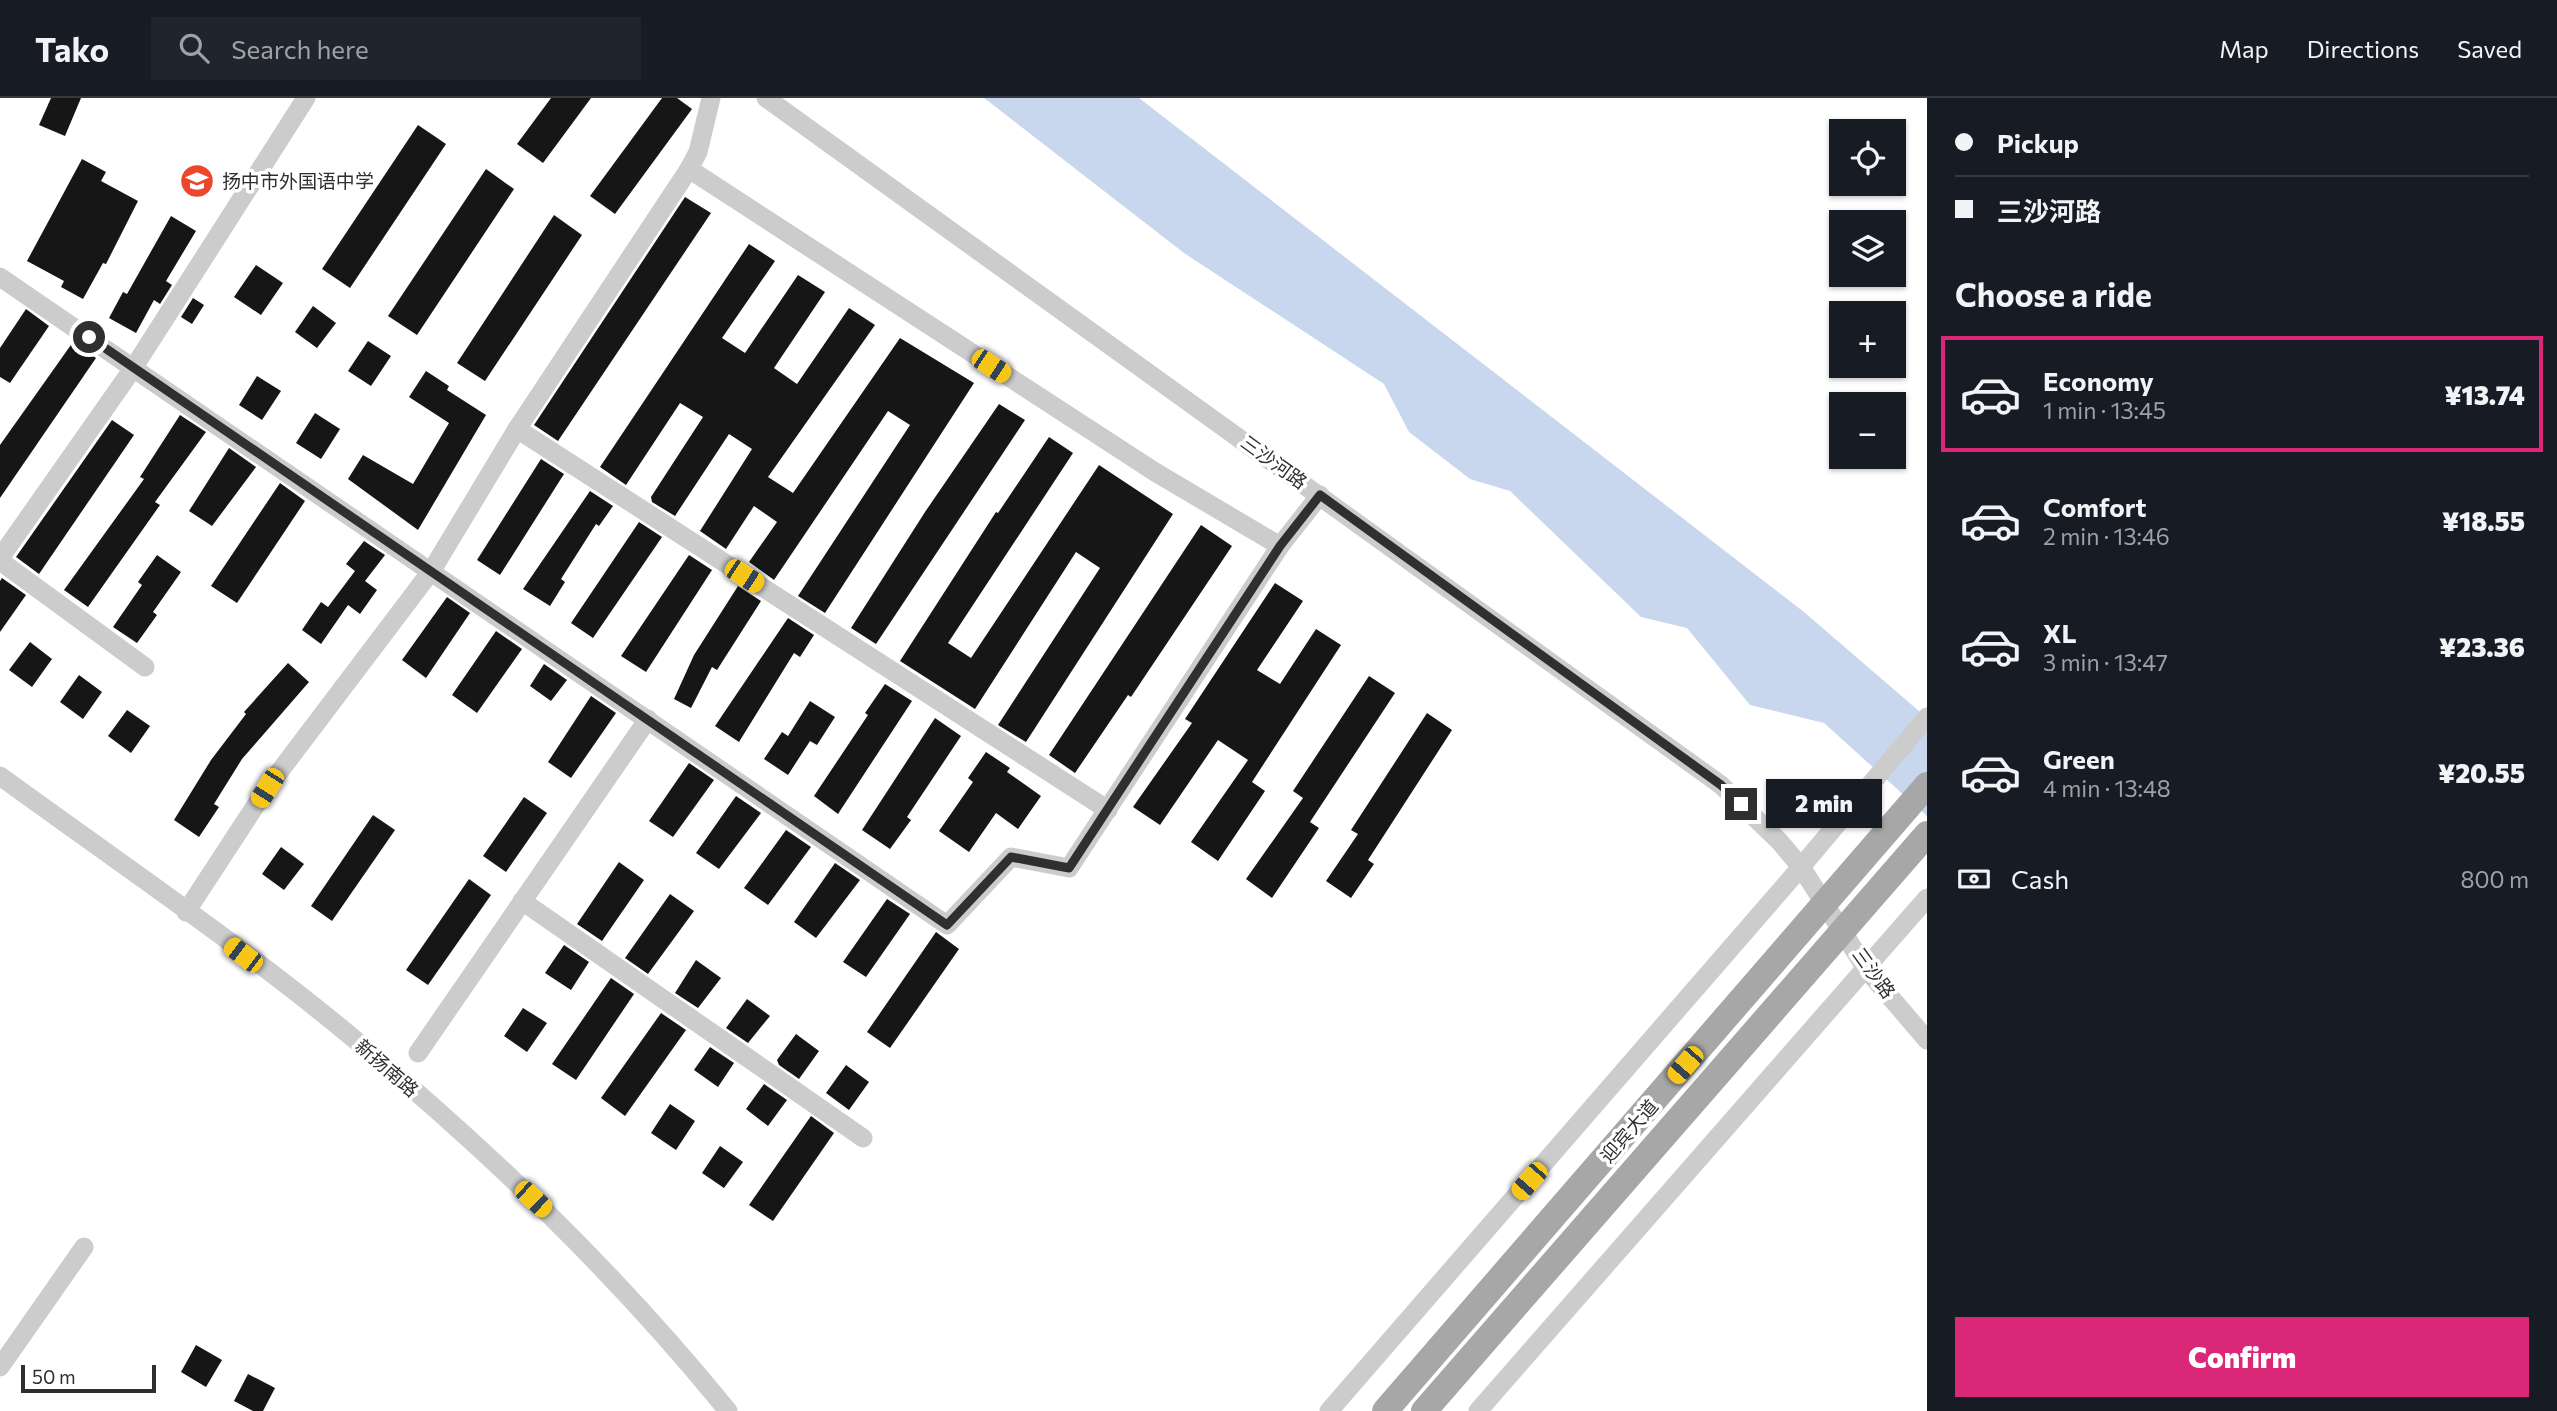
<!DOCTYPE html>
<html lang="en">
<head>
<meta charset="utf-8">
<style>
  :root { --surface:#171b24; --page:#20242c; --text:#f1f3f6; --muted:#9ea1a6; --line:#363941; --accent:#db2777 }
  body { margin:0; font-family:Commissioner,"Noto Sans SC",sans-serif; background:var(--page); color:var(--text); height:100vh; display:flex; flex-direction:column; font-size:26px; white-space:nowrap }
  * { box-sizing:border-box; margin:0 }
  p { font-size:23px; color:var(--muted) }
  .icon { flex:none; width:38px; height:38px; fill:none; stroke:currentColor; stroke-width:2; stroke-linecap:round; stroke-linejoin:round }
  .map { position:relative; flex:1; overflow:hidden }
  .sheet { display:flex; flex-direction:column; background:var(--surface); width:630px }
  .sheet>* { flex:none }
  .guide { display:grid; align-content:center; height:154px; padding:0 28px; background:var(--surface) }
  .tools { position:absolute; left:1829px; top:21px; display:grid; gap:14px }
  .tools a { display:grid; place-items:center; width:77px; height:77px; border-radius:0px; background:var(--surface); box-shadow:0 2px 5px #0004; font-size:35px }
  .scale { position:absolute; left:21px; bottom:18px; width:135px; box-sizing:border-box; padding-left:7px; border:4px solid #2f2f2f; border-top:0; font-size:19px; line-height:24px; white-space:nowrap; color:#2f2f2f; -webkit-text-stroke:5px #fff; paint-order:stroke }
  .end { position:absolute; width:32px; height:32px; margin:-16px; border:9px solid #2f2f2f; background:#fff; box-shadow:0 0 0 4px #fff }
  .from { border-radius:50% }
  .bubble { position:absolute; height:49px; border-radius:0px; background:var(--surface); box-shadow:0 2px 5px #0004; font-size:23px; font-weight:800; line-height:49px; text-align:center }
  .car { position:absolute; width:21px; height:42px; margin:-21px -10px; border-radius:9px; box-shadow:0 0 5px 2px #0007; background:linear-gradient(#f5c518 24%,#345 0 40%,#f5c518 0 76%,#345 0 86%,#f5c518 0) }
  .guide b { display:flex; align-items:center; gap:24px; height:66px; font-size:26px }
  .guide b+b { border-top:2px solid var(--line) }
  .guide i { width:18px; height:18px; background:var(--text) }
  ul { padding:0; list-style:none }
  li { display:flex; align-items:center; gap:21px; height:116px; margin:0 14px 10px; padding:0 14px; border:4px solid transparent; border-radius:0px }
  li div { flex:1 }
  li b { display:block; font-size:26px }
  li em { font-style:normal; font-weight:800 }
  li.on { border-color:var(--accent) }
  li>.icon { width:63px; height:63px; stroke-width:1.5 }
  h2 { padding:0 28px; font-size:32px; line-height:84px }
  .pay { display:flex; align-items:center; gap:18px; height:77px; padding:0 28px; font-size:26px }
  .pay p { margin-inline-start:auto }
  .action { display:flex; gap:14px; margin-top:auto; padding:14px 28px }
  .action a { flex:1; height:80px; border-radius:0px; background:var(--accent); color:#fff; font-size:28px; font-weight:800; line-height:80px; text-align:center }
  header { display:flex; align-items:center; gap:42px; box-sizing:border-box; height:98px; padding:0 35px; background:var(--surface); border-bottom:2px solid var(--line) }
  header strong { font-size:33px }
  nav { display:flex; gap:38px; margin-inline-start:auto; font-size:24px }
  .search { width:490px; height:63px; background:var(--page); display:flex; align-items:center; gap:18px; box-sizing:border-box; padding:0 24px; border-radius:0px; color:var(--muted); font-size:26px }
  main { display:flex; flex:1; min-height:0 }
  .map>svg:first-child { display:block }
  .water { fill:#c8d7ed }
  .building { fill:#161616 }
  .lines { fill:none; stroke-linecap:round; stroke-linejoin:round }
  .minor { stroke:#ccc; stroke-width:19 }
  .major { stroke:#a7a7a7; stroke-width:26 }
  .route { stroke:#2f2f2f; stroke-width:9 }
  .labels { text-anchor:middle; stroke-width:7; stroke-linejoin:round; paint-order:stroke }
  .poi-label { font-size:19px; fill:#2f2f2f; stroke:#fff; text-anchor:start }
  .street-label { font-size:19px; fill:#2f2f2f; stroke:#fff }
</style>
</head>
<body>
<header>
<strong>Tako</strong>
<div class="search"><svg class="icon" aria-label="search" viewBox="0 0 24 24"><circle cx="10" cy="10" r="6"/><path d="M15 15l6 6"/></svg>Search here</div>
<nav><a>Map</a><a>Directions</a><a>Saved</a></nav>
</header>
<main>
<div class="map">
<svg width="1927" height="1313" viewBox="0 0 1927 1313">
  <rect width="100%" height="100%" fill="#fff"/>
  <path class="water" d="M984 0H1139L1804 514 1927 620V718L1824 625 1750 607 1687 530 1641 519 1510 393 1470 381 1409 334 1384 286 1184 155Z"/>
  <g class="building">
    <path d="M51 0H81L65 38 39 27Z"/>
    <path d="M551 0H591L543 65 517 46Z"/>
    <path d="M662 0H677L692 11 615 116 590 98Z"/>
    <path d="M418 27 446 46 350 190 322 171Z"/>
    <path d="M82 61 106 74 101 83 138 103 106 166 103 165 83 201 61 189 64 183 27 163Z"/>
    <path d="M486 71 514 91 417 237 388 218Z"/>
    <path d="M685 99 711 115 558 343 534 327Z"/>
    <path d="M554 117 582 137 485 283 457 265Z"/>
    <path d="M171 118 196 133 166 183 172 187 160 206 154 202 136 235 109 220 123 194 127 196Z"/>
    <path d="M749 146 775 163 722 240 745 255 798 177 825 194 774 270 797 286 849 210 875 227 768 379 793 395 900 240 974 285 825 515 798 498 910 327 888 313 774 482 749 464 777 424 754 408 726 451 700 433 752 351 729 336 675 418 652 404 651 399 703 319 680 305 626 387 600 369Z"/>
    <path d="M256 167 283 185 261 217 234 199Z"/>
    <path d="M193 200 204 207 192 226 181 219Z"/>
    <path d="M313 208 336 225 317 250 295 234Z"/>
    <path d="M26 211 49 228 10 285 0 279V250Z"/>
    <path d="M368 243 391 258 371 288 348 273Z"/>
    <path d="M73 244 96 260 0 400V347Z"/>
    <path d="M426 273 449 288 447 292 486 317 418 432 348 381 363 357 413 386 449 325 409 299Z"/>
    <path d="M257 278 281 293 262 322 239 307Z"/>
    <path d="M999 306 1025 322 876 546 851 530 925 414Z"/>
    <path d="M315 315 340 331 321 361 296 345Z"/>
    <path d="M180 317 206 334 155 404 160 407 88 509 64 492 144 381 140 379Z"/>
    <path d="M112 322 134 337 39 476 16 459Z"/>
    <path d="M1049 339 1073 355 948 545 971 560 1099 367 1173 416 1026 644 998 627 1100 470 1076 454 975 611 900 563 996 414 998 415Z"/>
    <path d="M229 350 256 369 212 428 189 413Z"/>
    <path d="M541 361 564 376 500 477 477 462Z"/>
    <path d="M280 385 305 403 237 505 211 488Z"/>
    <path d="M590 393 613 408 599 428 596 426 561 481 565 484 550 508 523 491Z"/>
    <path d="M639 424 662 439 593 540 571 525Z"/>
    <path d="M1201 427 1232 448 1131 599 1128 597 1075 675 1049 657Z"/>
    <path d="M364 443 385 457 365 483 377 492 360 516 348 507 321 546 302 532 321 504 328 509 355 473 346 466Z"/>
    <path d="M157 457 181 474 153 514 157 517 137 545 113 529 142 487 138 484Z"/>
    <path d="M689 457 712 472 646 574 621 558Z"/>
    <path d="M2 480 26 497 0 534V483Z"/>
    <path d="M1275 485 1303 503 1257 572 1280 586 1316 531 1341 547 1252 684 1265 693 1218 763 1191 744 1248 662 1218 642 1160 727 1133 709 1192 625 1185 621Z"/>
    <path d="M738 488 761 503 717 572 712 569 691 610 674 601 694 557Z"/>
    <path d="M447 499 470 515 426 580 402 562Z"/>
    <path d="M788 520 814 537 800 559 794 555 739 644 715 628Z"/>
    <path d="M496 533 522 551 477 615 452 597Z"/>
    <path d="M30 544 52 561 32 589 9 572Z"/>
    <path d="M288 565 309 584 242 661 214 706 219 709 199 739 174 722 211 662 246 616 244 614Z"/>
    <path d="M544 566 567 582 551 603 530 588Z"/>
    <path d="M79 577 102 594 83 621 60 604Z"/>
    <path d="M1369 578 1395 595 1310 724 1319 730 1272 800 1246 781 1303 700 1293 693Z"/>
    <path d="M885 586 912 603 838 716 814 698 868 617 865 615Z"/>
    <path d="M591 598 616 615 571 680 548 664Z"/>
    <path d="M810 603 835 619 817 647 810 643 788 677 764 661 782 634 788 638Z"/>
    <path d="M127 612 150 628 131 655 108 638Z"/>
    <path d="M1427 615 1452 632 1368 762 1374 766 1351 800 1326 783 1358 736 1351 732Z"/>
    <path d="M935 620 961 638 907 719 911 722 890 751 862 732Z"/>
    <path d="M986 654 1010 670 1007 674 1041 698 1018 731 996 715 969 754 939 733 973 684 968 680Z"/>
    <path d="M689 665 714 682 673 739 649 723Z"/>
    <path d="M736 698 761 715 719 771 696 755Z"/>
    <path d="M524 699 547 715 506 774 483 758Z"/>
    <path d="M373 717 395 732 332 823 311 808Z"/>
    <path d="M786 732 811 749 768 807 744 790Z"/>
    <path d="M281 749 304 766 284 792 262 776Z"/>
    <path d="M619 764 644 782 602 843 577 826Z"/>
    <path d="M835 765 860 782 816 840 794 824Z"/>
    <path d="M469 781 491 797 428 887 406 872Z"/>
    <path d="M670 796 694 813 648 876 625 860Z"/>
    <path d="M887 801 910 816 866 879 843 864Z"/>
    <path d="M936 834 959 851 890 950 867 934Z"/>
    <path d="M564 847 589 864 571 892 545 875Z"/>
    <path d="M696 862 721 880 698 910 675 895Z"/>
    <path d="M611 880 634 896 576 982 552 966Z"/>
    <path d="M747 901 770 918 748 945 726 930Z"/>
    <path d="M523 910 547 925 527 954 504 938Z"/>
    <path d="M661 915 686 932 625 1018 601 1000Z"/>
    <path d="M796 936 819 953 799 981 779 967 777 962Z"/>
    <path d="M710 949 734 965 718 989 694 972Z"/>
    <path d="M846 967 869 984 849 1012 826 995Z"/>
    <path d="M764 986 787 1002 768 1028 746 1011Z"/>
    <path d="M670 1006 695 1023 676 1052 651 1035Z"/>
    <path d="M811 1018 834 1035 773 1123 749 1107Z"/>
    <path d="M720 1048 743 1064 724 1090 702 1075Z"/>
    <path d="M196 1247 222 1262 206 1289 181 1274Z"/>
    <path d="M248 1276 275 1290 263 1313H253L234 1303Z"/>
  </g>
  <g class="lines">
    <g class="minor">
      <path d="M766 0 1721 687 1780 744 1801 769 1867 872 1927 942"/>
      <path d="M689 71 1155 374 1280 448 1320 397"/>
      <path d="M0 179 947 827 1011 759 1069 770 1280 448"/>
      <path d="M517 331 1108 712"/>
      <path d="M0 460 134 269 306 0"/>
      <path d="M0 463 145 569"/>
      <path d="M0 678C118 764 241 847 353 940 491 1055 615 1174 728 1313"/>
      <path d="M522 803 863 1040"/>
      <path d="M186 814 267 690 432 472 517 331 689 71 698 54 711 0"/>
      <path d="M418 955 648 621"/>
      <path d="M0 1269 84 1149"/>
      <path d="M1329 1313 1801 769 1927 619"/>
      <path d="M1478 1313 1927 800"/>
    </g>
    <g class="major">
      <path d="M1385 1313 1927 687"/>
      <path d="M1424 1313 1927 736"/>
    </g>
  </g>
  <g class="lines">
    <path class="route" d="M89 239 947 827 1011 759 1069 770 1280 448 1320 397 1721 687 1741 706"/>
  </g>
  <defs>
    <g id="school-disc" transform="scale(1.75)"><circle r="9.5" fill="#ea472d" stroke="#fff"/><path d="M0-5L7-2L0 1L-7-2ZM-4 1L0 2.5L4 1V4Q0 6-4 4Z" fill="#fff"/></g>
  </defs>
  <g fill-rule="evenodd">
    <use href="#school-disc" x="197" y="83"/>
  </g>
  <g class="labels">
    <g class="poi-label">
      <text x="222" y="90">扬中市外国语中学</text>
    </g>
    <g class="street-label">
      <text transform="translate(1274 364) rotate(36)" y="7">三沙河路</text>
      <text transform="translate(1874 875) rotate(54)" y="7">三沙路</text>
      <text transform="translate(387 970) rotate(41)" y="7">新扬南路</text>
      <text transform="translate(1629 1033) rotate(-49)" y="7">迎宾大道</text>
    </g>
  </g>
</svg>
<div class="tools">
<a><svg class="icon" aria-label="locate" viewBox="0 0 24 24"><circle cx="12" cy="12" r="6"/><path d="M12 2v4M12 18v4M2 12h4M18 12h4"/></svg></a>
<a><svg class="icon" aria-label="layers" viewBox="0 0 24 24"><path d="M12 4l9 5-9 5-9-5zM3 14l9 5 9-5"/></svg></a>
<a>+</a>
<a>−</a>
</div>
<div class="scale">50 m</div>
<i class="end from" style="left:89px;top:239px"></i>
<i class="end" style="left:1741px;top:706px"></i>
<div class="bubble" style="left:1766px;top:681px;width:116px">2 min</div>
<i class="car" style="left:991px;top:268px;rotate:123deg"></i>
<i class="car" style="left:744px;top:478px;rotate:123deg"></i>
<i class="car" style="left:267px;top:690px;rotate:212deg"></i>
<i class="car" style="left:243px;top:857px;rotate:307deg"></i>
<i class="car" style="left:1685px;top:967px;rotate:221deg"></i>
<i class="car" style="left:1529px;top:1083px;rotate:221deg"></i>
<i class="car" style="left:533px;top:1101px;rotate:133deg"></i>
</div>
<section class="sheet">
<div class="guide">
<b><i class="from"></i>Pickup</b>
<b><i></i>三沙河路</b>
</div>
<h2>Choose a ride</h2>
<ul>
<li class="on"><svg class="icon" aria-label="car" viewBox="0 0 24 24"><path d="M5 17H2v-5l4-1 3-4h7l3 4 3 1v5h-3M9 17h6M6 11h13"/><circle cx="7" cy="17" r="2"/><circle cx="17" cy="17" r="2"/></svg><div><b>Economy</b><p>1 min · 13:45</p></div><em>¥13.74</em></li>
<li><svg class="icon" aria-label="car" viewBox="0 0 24 24"><path d="M5 17H2v-5l4-1 3-4h7l3 4 3 1v5h-3M9 17h6M6 11h13"/><circle cx="7" cy="17" r="2"/><circle cx="17" cy="17" r="2"/></svg><div><b>Comfort</b><p>2 min · 13:46</p></div><em>¥18.55</em></li>
<li><svg class="icon" aria-label="car" viewBox="0 0 24 24"><path d="M5 17H2v-5l4-1 3-4h7l3 4 3 1v5h-3M9 17h6M6 11h13"/><circle cx="7" cy="17" r="2"/><circle cx="17" cy="17" r="2"/></svg><div><b>XL</b><p>3 min · 13:47</p></div><em>¥23.36</em></li>
<li><svg class="icon" aria-label="car" viewBox="0 0 24 24"><path d="M5 17H2v-5l4-1 3-4h7l3 4 3 1v5h-3M9 17h6M6 11h13"/><circle cx="7" cy="17" r="2"/><circle cx="17" cy="17" r="2"/></svg><div><b>Green</b><p>4 min · 13:48</p></div><em>¥20.55</em></li>
</ul>
<div class="pay"><svg class="icon" aria-label="cash" viewBox="0 0 24 24"><path d="M3 7h18v10H3z"/><circle cx="12" cy="12" r="2"/></svg>Cash<p>800 m</p></div>
<div class="action"><a>Confirm</a></div>
</section>
</main>
</body>
</html>
